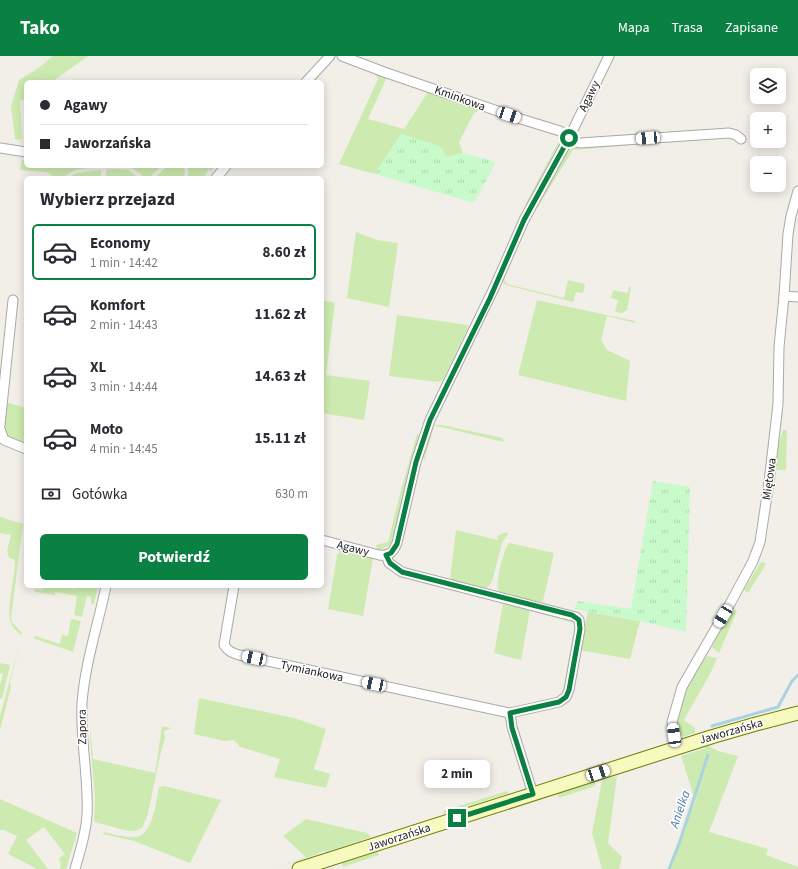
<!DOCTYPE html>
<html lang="pl">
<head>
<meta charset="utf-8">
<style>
  :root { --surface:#fff; --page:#f7f7f7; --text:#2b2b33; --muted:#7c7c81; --line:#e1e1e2; --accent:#0b8043 }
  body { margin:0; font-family:"Source Sans 3",sans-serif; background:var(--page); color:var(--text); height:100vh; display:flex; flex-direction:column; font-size:15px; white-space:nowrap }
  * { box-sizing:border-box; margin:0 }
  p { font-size:13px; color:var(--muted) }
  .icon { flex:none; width:22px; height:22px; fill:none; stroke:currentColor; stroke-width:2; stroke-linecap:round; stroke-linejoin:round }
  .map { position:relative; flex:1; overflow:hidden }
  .side { position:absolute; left:24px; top:120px; width:300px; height:412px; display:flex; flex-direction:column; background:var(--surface); border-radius:6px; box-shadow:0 2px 10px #0003 }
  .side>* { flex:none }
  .guide { position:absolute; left:24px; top:24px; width:300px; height:88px; border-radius:6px; box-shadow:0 2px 10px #0003; display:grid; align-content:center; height:88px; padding:0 16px; background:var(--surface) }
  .controls { position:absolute; left:750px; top:12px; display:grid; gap:8px }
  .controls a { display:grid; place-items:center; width:36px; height:36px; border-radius:6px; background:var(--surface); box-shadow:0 2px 10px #0003; font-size:20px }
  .end { position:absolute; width:18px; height:18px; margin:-9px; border:5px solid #0b8043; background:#fff; box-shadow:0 0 0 2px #fff }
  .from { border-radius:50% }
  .bubble { position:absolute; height:28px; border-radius:6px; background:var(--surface); box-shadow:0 2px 10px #0003; font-size:13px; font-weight:700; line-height:28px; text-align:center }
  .car { position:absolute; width:12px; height:24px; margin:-12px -6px; border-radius:5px; box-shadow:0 0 3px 1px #0007; background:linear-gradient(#fff 24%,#345 0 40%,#fff 0 76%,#345 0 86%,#fff 0) }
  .guide b { display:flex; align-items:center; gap:14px; height:38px; font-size:15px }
  .guide b+b { border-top:1px solid var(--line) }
  .guide i { width:10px; height:10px; background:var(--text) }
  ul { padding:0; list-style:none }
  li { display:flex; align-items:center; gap:12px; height:56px; margin:0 8px 6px; padding:0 8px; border:2px solid transparent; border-radius:6px }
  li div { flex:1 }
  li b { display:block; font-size:15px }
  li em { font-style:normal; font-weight:700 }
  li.selected { border-color:var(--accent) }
  li>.icon { width:36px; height:36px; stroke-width:1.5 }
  h2 { padding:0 16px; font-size:18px; line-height:48px }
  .pay { display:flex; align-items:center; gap:10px; height:44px; padding:0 16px; font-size:15px }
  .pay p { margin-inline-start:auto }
  .button { display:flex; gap:8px; margin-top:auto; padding:8px 16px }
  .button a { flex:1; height:46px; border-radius:6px; background:var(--accent); color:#fff; font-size:16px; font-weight:700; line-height:46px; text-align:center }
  header { display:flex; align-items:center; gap:24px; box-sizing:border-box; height:56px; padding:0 20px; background:var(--accent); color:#fff }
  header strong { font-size:19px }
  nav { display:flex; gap:22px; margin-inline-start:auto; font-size:14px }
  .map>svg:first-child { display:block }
  .grass { fill:#cdebb0 }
  .park { fill:url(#park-tufts) }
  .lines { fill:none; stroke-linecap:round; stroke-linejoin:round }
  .stream { stroke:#aad3df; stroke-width:3 }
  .street-casing { stroke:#a9a9a9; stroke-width:11 }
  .secondary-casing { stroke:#707d05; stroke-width:15 }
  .street { stroke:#fff; stroke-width:9 }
  .secondary { stroke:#f7fabf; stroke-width:13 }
  .route { stroke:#0b8043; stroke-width:5 }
  .labels { text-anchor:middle; stroke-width:3; stroke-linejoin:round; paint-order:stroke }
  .street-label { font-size:12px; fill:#222; stroke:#fff }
  .water-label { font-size:13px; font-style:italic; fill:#4a7aab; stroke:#fff }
</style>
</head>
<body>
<header>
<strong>Tako</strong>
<nav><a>Mapa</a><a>Trasa</a><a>Zapisane</a></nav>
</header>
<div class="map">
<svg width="798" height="813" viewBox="0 0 798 813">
  <defs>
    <pattern id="park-tufts" width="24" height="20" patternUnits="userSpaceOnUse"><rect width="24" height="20" fill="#c8facc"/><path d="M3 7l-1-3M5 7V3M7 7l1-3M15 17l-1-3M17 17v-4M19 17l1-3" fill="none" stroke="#acd6af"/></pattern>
  </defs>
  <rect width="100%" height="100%" fill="#f2efe9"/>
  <g class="grass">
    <path d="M53 0H88L52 26H26V43L20 45 22 83 19 84 15 83 11 50 19 24 37 13Z"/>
    <path d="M365 12 387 21 368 63 404 73 428 36 403 27 558 78 563 83V85L528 150 525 149 559 85 557 80 480 54 474 57 459 86 463 97 447 101 401 78 375 118 339 108 378 23 375 17 363 13Z"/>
    <path d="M653 85 655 87 573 94 539 149 537 147 565 96 569 93 573 91Z"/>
    <path d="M22 104H26V110H100L75 114 62 122H56L46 116 20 114Z"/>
    <path d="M124 110H161L149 122H145L134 113Z"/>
    <path d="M167 110H183L185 116 184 122H155Z"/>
    <path d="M191 110H215L211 115 209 113 205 119 206 121V122H188V111Z"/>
    <path d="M116 113 128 114 139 122H106V114Z"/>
    <path d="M101 114V122H67L77 117Z"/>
    <path d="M356 176 377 184 398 187 389 251 347 242Z"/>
    <path d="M518 184 520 185 504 223 507 228 564 242 568 224 585 228 583 237 576 236 573 246 506 229 502 225Z"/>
    <path d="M629 230 631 231 627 254 622 257 615 256 618 244 611 242 613 234 628 237Z"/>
    <path d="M322 244 335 247 326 319 370 325 364 364 322 357Z"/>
    <path d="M537 244 635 265V267L607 260 601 284 607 294 630 305 626 345 518 319Z"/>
    <path d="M397 259 468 269 469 270 443 324 438 326 389 320Z"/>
    <path d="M5 346 26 352V391L10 385 3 372Z"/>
    <path d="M436 369H442L503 382 504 386 437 370 434 371 424 405C422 397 428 373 436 369Z"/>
    <path d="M783 374H787L786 414H776L778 389Z"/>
    <path d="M417 378 420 379 414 401 395 482C391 490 387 492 377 494L376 489 388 486 401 434Z"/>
    <path d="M0 461 23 468 11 562 12 566 22 577V579C16 576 12 571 10 564 7 551 15 520 15 504L9 502 7 495 11 479 0 477Z"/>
    <path d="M456 474 498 484 497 480 507 476 508 478 502 487 492 526 487 532 482 533 450 524Z"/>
    <path d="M509 487 554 497 543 545C530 547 508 543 498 534 496 525 503 495 509 487Z"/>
    <path d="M342 493 373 500V503L363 560 328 553 337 499Z"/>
    <path d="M763 506 766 508 748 537 744 534 760 507Z"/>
    <path d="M43 530H57L76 533 77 531 98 530 94 548H91V541L87 540 82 561 74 559 77 540 55 536V539L35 536V533L43 534Z"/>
    <path d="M501 545 574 564 576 568 566 634 561 641 532 649V647L558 641 562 639 563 635 575 567 530 555 521 604 494 597 503 548 500 547Z"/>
    <path d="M735 554 737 555 719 597 712 591 724 567Z"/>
    <path d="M588 556 640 565 630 603 579 594Z"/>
    <path d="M71 563 81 565 73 596 33 582 35 580 60 588 62 579 68 580Z"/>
    <path d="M20 587 10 627 11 631 0 674V660Z"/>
    <path d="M707 600 717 602 711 616 684 664 695 672V677L683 681C667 671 685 630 693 617 697 611 703 605 707 600Z"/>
    <path d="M0 607 10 609 2 643 0 642V629L3 618 0 617Z"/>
    <path d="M199 642 294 662 326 673 314 713 330 718 326 732 274 721 280 703 240 691 234 684 224 685 194 678Z"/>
    <path d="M90 669 93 703 155 717 162 670 171 672 164 675V678L165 682 159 704 148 758 142 772 135 775H129L94 766 95 742 90 683Z"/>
    <path d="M707 689 718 695 738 700 709 776 768 793 766 799 798 811V813H670L695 744 681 700 703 693Z"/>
    <path d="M617 720 608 787 622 801 619 813H602L592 777 602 725Z"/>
    <path d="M595 726V730L559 742 558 737Z"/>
    <path d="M164 730 221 744 190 807 134 785 103 778 104 776C113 778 125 782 135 781 153 780 156 745 159 731Z"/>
    <path d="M507 735 509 737 444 758 443 755Z"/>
    <path d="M0 743 77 777 66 813H60L61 808 59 802 65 798 44 771 26 784 48 813H37L8 798 17 780 4 774H0Z"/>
    <path d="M306 763 367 777 371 781 326 796 325 795 318 797V798L273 813 306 801 283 780Z"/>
    <path d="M377 795 379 799 343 811 342 807Z"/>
  </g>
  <g class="park">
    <path d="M401 78 440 90 447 101 463 97 496 106 474 147 375 118Z"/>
    <path d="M653 425 690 431 686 576 640 565 574 553 578 545 631 553Z"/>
  </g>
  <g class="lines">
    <g class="stream">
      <path d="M712 670 778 651 792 625 798 619"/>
      <path d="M669 813 680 785 708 699"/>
    </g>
    <g class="street-casing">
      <g id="street">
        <path d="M342 0 384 16 521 63 560 75 573 85 580 87 729 77 736 79 741 83"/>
        <path d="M306 26 330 0"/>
        <path d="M0 92 26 96"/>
        <path d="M216 122 226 110"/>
        <path d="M784 240 798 241"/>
        <path d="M0 369 13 244"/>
        <path d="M0 373 4 384 26 393"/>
        <path d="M322 484 379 499C389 500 393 497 397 487L416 406 430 364 495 230 524 164 569 82 609 0"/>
        <path d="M234 530 224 589C228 595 232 597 239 599L510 657 559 646 566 641 569 634 580 573 579 564 576 561 402 516 389 507 386 499"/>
        <path d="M510 657 512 671 533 738"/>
        <path d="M677 692 674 679 672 666 682 631 731 546 753 505 760 486 769 426 778 348 779 291 784 240 788 178 791 160 798 135"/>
        <path d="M75 813C80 795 86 778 87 759 89 722 80 684 82 647 85 607 98 569 106 530"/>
      </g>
    </g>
    <g class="secondary-casing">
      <path id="secondary" d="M299 813 711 681 756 668 798 657"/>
    </g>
    <use href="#street" class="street"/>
    <use href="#secondary" class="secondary"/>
  </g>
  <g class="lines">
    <path class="route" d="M457 762 533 738 512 672 510 657 559 646 566 641 569 634 580 573 579 564 572 559 402 516 390 507 386 499 391 497 397 488 416 406 430 364 490 242 524 164 569 82"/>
  </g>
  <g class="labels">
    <g class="street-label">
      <text transform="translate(589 40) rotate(-64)" y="4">Agawy</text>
      <text transform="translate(460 42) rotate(20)" y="4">Kminkowa</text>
      <text transform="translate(769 423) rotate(-82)" y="4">Miętowa</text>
      <text transform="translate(353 492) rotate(14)" y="4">Agawy</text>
      <text transform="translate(312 615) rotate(12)" y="4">Tymiankowa</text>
      <text transform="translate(82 671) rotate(-91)" y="4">Zapora</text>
      <text transform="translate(731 675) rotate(-16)" y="4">Jaworzańska</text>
      <text transform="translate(399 781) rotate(-18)" y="4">Jaworzańska</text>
    </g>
    <g class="water-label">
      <text transform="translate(679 753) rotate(-71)" y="5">Anielka</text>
    </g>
  </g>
</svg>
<div class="controls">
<a><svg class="icon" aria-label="layers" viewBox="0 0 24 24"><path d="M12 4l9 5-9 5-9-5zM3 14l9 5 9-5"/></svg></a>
<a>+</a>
<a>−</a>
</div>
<i class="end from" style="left:569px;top:82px"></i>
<i class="end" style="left:457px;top:762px"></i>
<div class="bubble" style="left:424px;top:704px;width:66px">2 min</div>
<i class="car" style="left:509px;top:59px;rotate:109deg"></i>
<i class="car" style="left:648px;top:82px;rotate:266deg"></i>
<i class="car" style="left:723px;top:560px;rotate:211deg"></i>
<i class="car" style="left:254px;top:602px;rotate:282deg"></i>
<i class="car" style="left:374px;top:628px;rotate:282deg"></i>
<i class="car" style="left:674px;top:679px;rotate:352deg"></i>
<i class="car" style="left:598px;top:717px;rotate:72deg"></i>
<div class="guide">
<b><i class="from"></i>Agawy</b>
<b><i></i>Jaworzańska</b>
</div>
<section class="side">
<h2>Wybierz przejazd</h2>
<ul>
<li class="selected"><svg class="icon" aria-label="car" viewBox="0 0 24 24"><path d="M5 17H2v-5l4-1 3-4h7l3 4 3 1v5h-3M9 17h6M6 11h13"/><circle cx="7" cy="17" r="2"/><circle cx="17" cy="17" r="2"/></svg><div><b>Economy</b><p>1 min · 14:42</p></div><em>8.60 zł</em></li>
<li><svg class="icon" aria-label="car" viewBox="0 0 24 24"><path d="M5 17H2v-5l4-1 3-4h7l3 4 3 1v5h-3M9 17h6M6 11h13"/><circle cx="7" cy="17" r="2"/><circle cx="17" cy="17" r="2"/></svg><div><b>Komfort</b><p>2 min · 14:43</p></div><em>11.62 zł</em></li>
<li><svg class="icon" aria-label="car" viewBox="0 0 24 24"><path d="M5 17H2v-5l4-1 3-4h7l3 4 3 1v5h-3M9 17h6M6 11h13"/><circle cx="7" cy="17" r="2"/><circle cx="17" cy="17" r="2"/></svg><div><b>XL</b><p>3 min · 14:44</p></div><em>14.63 zł</em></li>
<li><svg class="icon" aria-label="car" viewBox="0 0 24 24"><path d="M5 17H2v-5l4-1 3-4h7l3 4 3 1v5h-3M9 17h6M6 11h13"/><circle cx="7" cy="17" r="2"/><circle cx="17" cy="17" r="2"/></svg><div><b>Moto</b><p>4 min · 14:45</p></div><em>15.11 zł</em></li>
</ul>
<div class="pay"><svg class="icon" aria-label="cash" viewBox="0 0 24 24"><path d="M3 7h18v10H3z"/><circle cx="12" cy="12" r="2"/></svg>Gotówka<p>630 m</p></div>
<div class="button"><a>Potwierdź</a></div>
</section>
</div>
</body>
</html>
